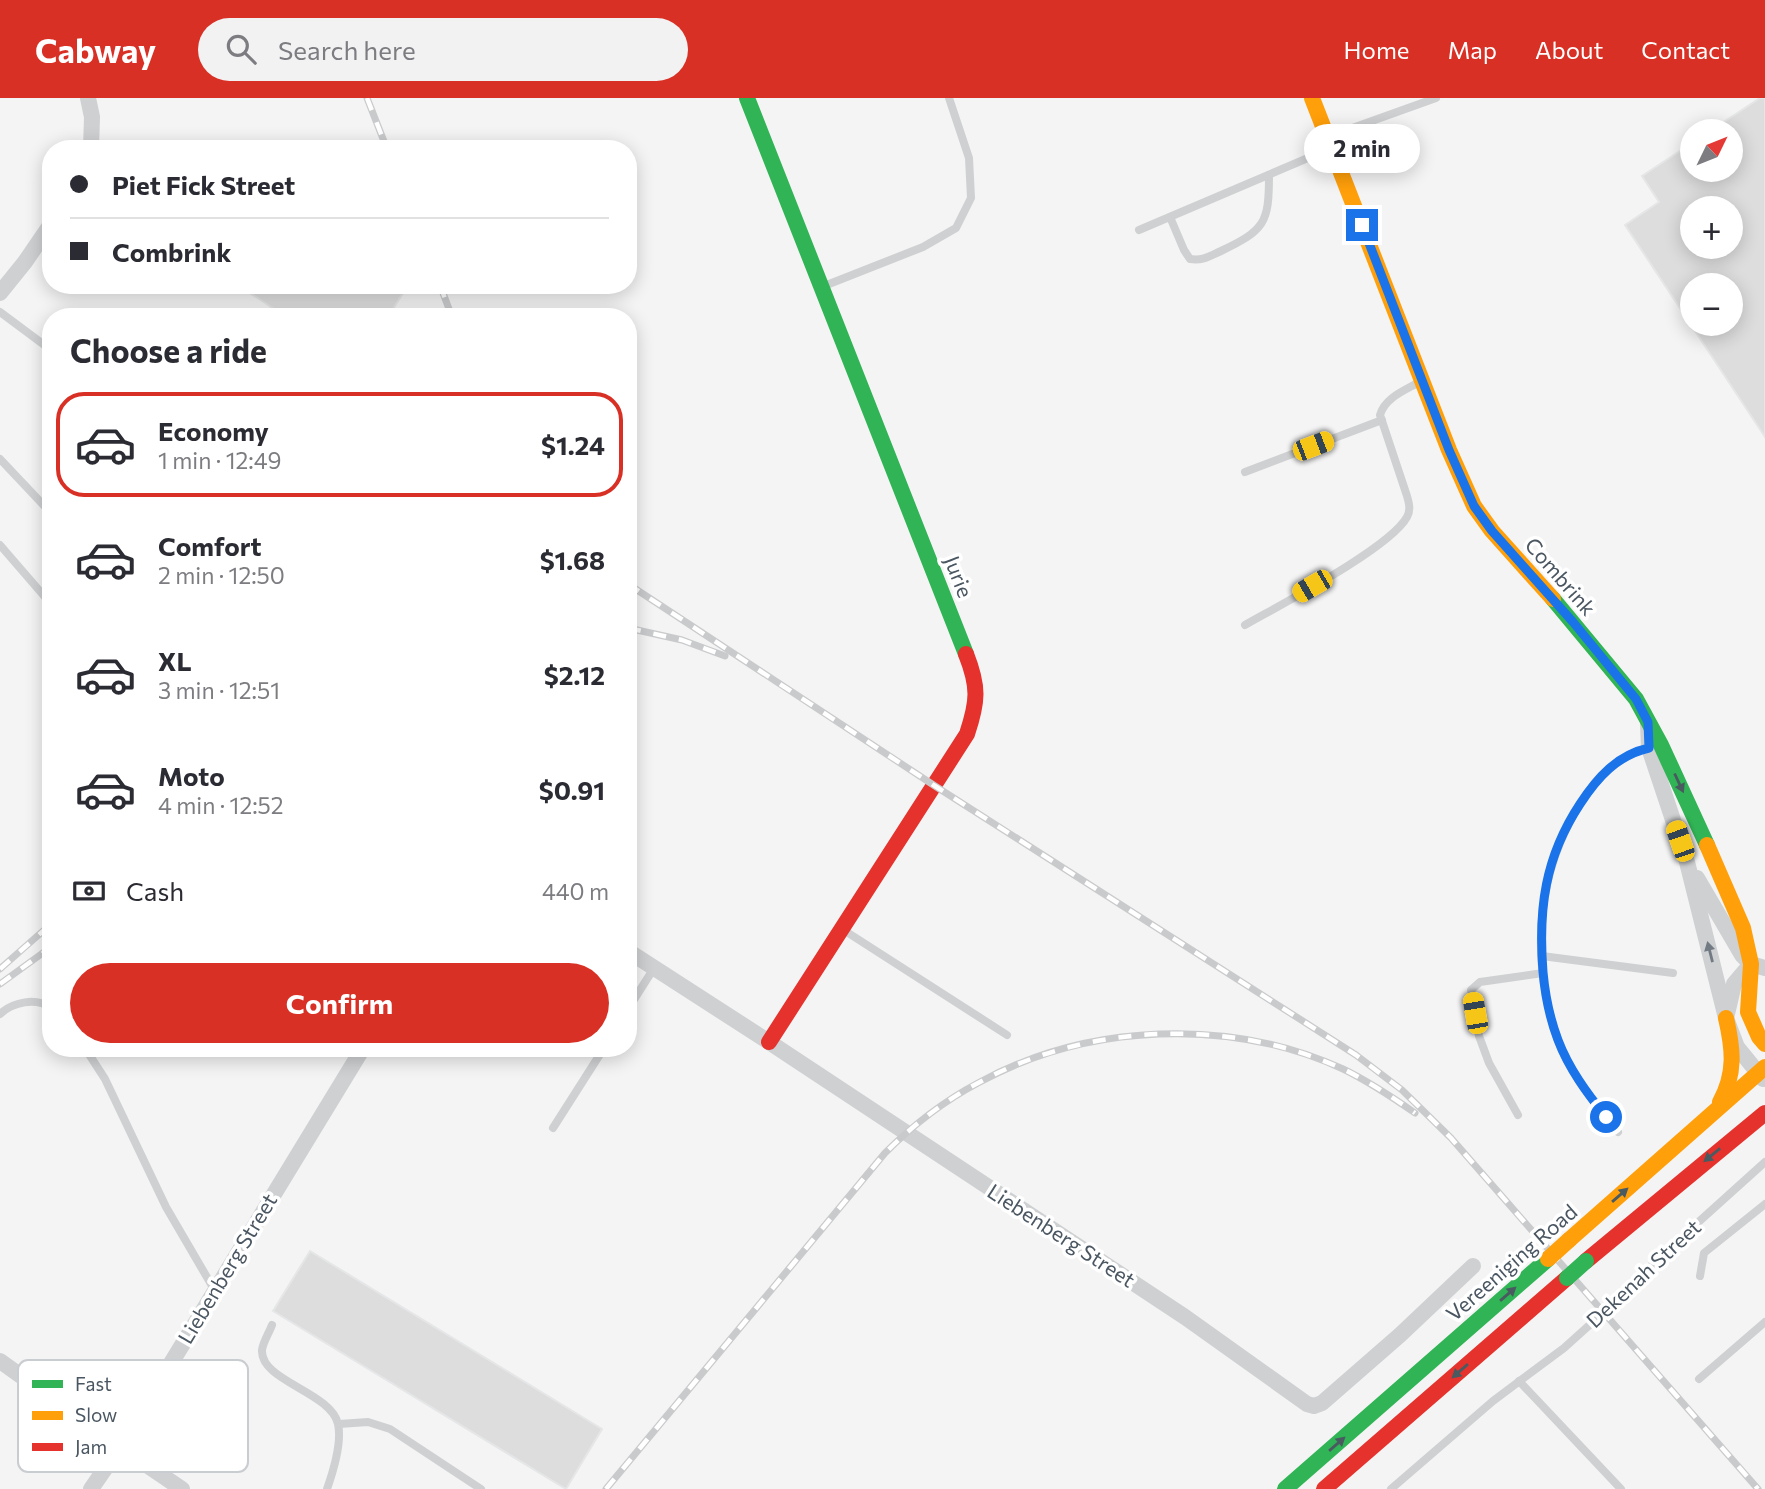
<!DOCTYPE html>
<html lang="en">
<head>
<meta charset="utf-8">
<style>
  :root { --surface:#fff; --page:#f2f2f3; --text:#2b2b33; --muted:#7c7c81; --line:#e1e1e2; --accent:#d93025 }
  body { margin:0; font-family:Commissioner,sans-serif; background:var(--page); color:var(--text); height:100vh; display:flex; flex-direction:column; font-size:26px; white-space:nowrap }
  * { box-sizing:border-box; margin:0 }
  p { font-size:23px; color:var(--muted) }
  .icon { flex:none; width:38px; height:38px; fill:none; stroke:currentColor; stroke-width:2; stroke-linecap:round; stroke-linejoin:round }
  .map { position:relative; flex:1; overflow:hidden }
  .sheet { position:absolute; left:42px; top:210px; width:595px; height:749px; display:flex; flex-direction:column; background:var(--surface); border-radius:28px; box-shadow:0 4px 18px #0003 }
  .sheet>* { flex:none }
  .guide { position:absolute; left:42px; top:42px; width:595px; height:154px; border-radius:28px; box-shadow:0 4px 18px #0003; display:grid; align-content:center; height:154px; padding:0 28px; background:var(--surface) }
  .needle { width:46px; rotate:47deg }
  .controls { position:absolute; left:1680px; top:21px; display:grid; gap:14px }
  .controls a { display:grid; place-items:center; width:63px; height:63px; border-radius:50%; background:var(--surface); box-shadow:0 4px 18px #0003; font-size:35px }
  .end { position:absolute; width:32px; height:32px; margin:-16px; border:9px solid #1a73e8; background:#fff; box-shadow:0 0 0 4px #fff }
  .from { border-radius:50% }
  .bubble { position:absolute; height:49px; border-radius:24px; background:var(--surface); box-shadow:0 4px 18px #0003; font-size:23px; font-weight:700; line-height:49px; text-align:center }
  .car { position:absolute; width:21px; height:42px; margin:-21px -10px; border-radius:9px; box-shadow:0 0 5px 2px #0007; background:linear-gradient(#f5c518 24%,#345 0 40%,#f5c518 0 76%,#345 0 86%,#f5c518 0) }
  .guide b { display:flex; align-items:center; gap:24px; height:66px; font-size:26px }
  .guide b+b { border-top:2px solid var(--line) }
  .guide i { width:18px; height:18px; background:var(--text) }
  ul { padding:0; list-style:none }
  li { display:flex; align-items:center; gap:21px; height:105px; margin:0 14px 10px; padding:0 14px; border:4px solid transparent; border-radius:28px }
  li div { flex:1 }
  li b { display:block; font-size:26px }
  li em { font-style:normal; font-weight:700 }
  li.current { border-color:var(--accent) }
  li>.icon { width:63px; height:63px; stroke-width:1.5 }
  h2 { padding:0 28px; font-size:32px; line-height:84px }
  .pay { display:flex; align-items:center; gap:18px; height:77px; padding:0 28px; font-size:26px }
  .pay p { margin-inline-start:auto }
  .primary-button { display:flex; gap:14px; margin-top:auto; padding:14px 28px }
  .primary-button a { flex:1; height:80px; border-radius:42px; background:var(--accent); color:#fff; font-size:28px; font-weight:700; line-height:80px; text-align:center }
  header { display:flex; align-items:center; gap:42px; box-sizing:border-box; height:98px; padding:0 35px; background:var(--accent); color:#fff }
  header strong { font-size:33px }
  nav { display:flex; gap:38px; margin-inline-start:auto; font-size:24px }
  .search { width:490px; height:63px; background:var(--page); display:flex; align-items:center; gap:18px; box-sizing:border-box; padding:0 24px; border-radius:38px; color:var(--muted); font-size:26px }
  .map>svg:first-child { display:block }
  .building { fill:#ddddde; stroke:#e5e6e7; stroke-width:2; fill-rule:evenodd }
  .lines { fill:none; stroke-linecap:round; stroke-linejoin:round }
  .lane { stroke:#ced0d2; stroke-width:8 }
  .street { stroke:#ced0d2; stroke-width:16 }
  .fast { stroke:#30b455; stroke-width:16 }
  .slow { stroke:#ff9f0a; stroke-width:16 }
  .jam { stroke:#e5322d; stroke-width:16 }
  .rail-casing { stroke:#c9cacc; stroke-width:7 }
  .rail { stroke:#fff; stroke-width:4.5; stroke-dasharray:13; stroke-linecap:butt }
  .fast-bridge { stroke:#30b455; stroke-width:16 }
  .slow-bridge { stroke:#ff9f0a; stroke-width:16 }
  .oneway { fill:#495b60 }
  .oneway2 { fill:#727b83 }
  .route { stroke:#1a73e8; stroke-width:9 }
  .labels { text-anchor:middle; stroke-width:7; stroke-linejoin:round; paint-order:stroke }
  .street-label { font-size:21px; fill:#4a5661; stroke:#fff }
  .key { fill:#fff; stroke:#c9ccd0; stroke-width:2 }
  .key-label { font-size:19px; fill:#4a5661 }
</style>
</head>
<body>
<header>
<strong>Cabway</strong>
<div class="search"><svg class="icon" aria-label="search" viewBox="0 0 24 24"><circle cx="10" cy="10" r="6"/><path d="M15 15l6 6"/></svg>Search here</div>
<nav><a>Home</a><a>Map</a><a>About</a><a>Contact</a></nav>
</header>
<div class="map">
<svg width="1765" height="1391" viewBox="0 0 1765 1391">
  <rect width="100%" height="100%" fill="#f4f4f4"/>
  <g class="building">
    <path d="M1760 0H1765V339L1625 127 1659 104 1642 78 1692 45V72H1731V33H1710ZM1692 110H1731V149H1692ZM1692 187H1731V226H1692Z"/>
    <path d="M238 187H408L388 219H286Z"/>
    <path d="M310 1153 602 1331 566 1391 273 1213Z"/>
  </g>
  <g class="lines">
    <g class="lane">
      <path d="M1330 38 1436 0"/>
      <path d="M1170 119 1184 152 1190 161C1203 163 1210 158 1221 153 1265 132 1269 125 1269 77"/>
      <path d="M1139 132 1329 51"/>
      <path d="M824 188 923 149 956 130 971 100 969 60 949 0"/>
      <path d="M0 214 51 252"/>
      <path d="M0 361 51 415"/>
      <path d="M1245 374 1382 322"/>
      <path d="M0 447 51 506"/>
      <path d="M1245 527C1280 507 1390 450 1407 419 1411 412 1409 405 1407 398L1380 317C1385 299 1406 292 1421 283"/>
      <path d="M842 831 1007 937"/>
      <path d="M1542 858 1673 875"/>
      <path d="M628 911 654 870"/>
      <path d="M0 916C13 904 36 899 51 910"/>
      <path d="M85 950 105 981 166 1109 215 1193"/>
      <path d="M1518 1017 1489 965 1479 938 1471 892 1480 884 1543 875"/>
      <path d="M553 1030 604 950"/>
      <path d="M1618 1034C1595 1005 1569 975 1557 940 1530 860 1536 774 1582 703 1599 677 1620 657 1651 649"/>
      <path d="M1700 1178 1704 1155 1765 1106"/>
      <path d="M272 1227C269 1235 263 1244 262 1252 260 1283 331 1294 338 1326 342 1344 333 1374 327 1391"/>
      <path d="M1699 1281 1765 1224"/>
      <path d="M1519 1283 1621 1391"/>
      <path d="M339 1326 368 1324 390 1331 481 1391"/>
      <path d="M1391 1391 1493 1303 1564 1250 1604 1214 1663 1156 1765 1064"/>
    </g>
    <g class="street">
      <path d="M88 0 92 19 91 51"/>
      <path d="M0 195 25 164 51 126"/>
      <path d="M1648 627 1649 650 1687 764 1726 920 1737 949 1763 981"/>
      <path d="M1697 780 1742 857 1751 866 1765 870"/>
      <path d="M628 853 769 944 1185 1219 1307 1306 1314 1308 1322 1305 1400 1237 1473 1168"/>
      <path d="M1727 916 1734 886 1751 866"/>
      <path d="M0 1263 120 1349 182 1391"/>
      <path d="M91 1391 120 1349 363 950"/>
    </g>
    <g class="fast">
      <path d="M747 0 966 556"/>
      <path d="M1553 501 1636 601 1661 647 1707 747"/>
      <path d="M1285 1391 1548 1161"/>
    </g>
    <g class="slow">
      <path d="M1312 0 1449 352 1474 408 1492 433 1553 501"/>
      <path d="M1707 747 1743 830 1751 866 1748 914 1759 939 1765 946"/>
      <path d="M1720 1004C1736 975 1733 951 1726 920"/>
      <path d="M1569 1142 1765 969"/>
    </g>
    <g class="jam">
      <path d="M769 944 967 636C978 603 979 589 966 556"/>
      <path d="M1586 1163 1765 1015"/>
      <path d="M1324 1391 1567 1180"/>
    </g>
    <g class="rail-casing">
      <g id="rail">
        <path d="M367 0 387 51"/>
        <path d="M440 187 452 219"/>
        <path d="M628 486 935 688 1356 957 1402 992 1451 1040 1758 1391"/>
        <path d="M628 530 682 542 725 558"/>
        <path d="M0 871 51 826"/>
        <path d="M0 886 51 849"/>
        <path d="M606 1391 885 1055C912 1028 944 1003 978 985 1087 925 1230 919 1343 971 1368 983 1392 999 1415 1015"/>
      </g>
    </g>
    <use href="#rail" class="rail"/>
    <path class="fast-bridge" d="M1567 1180 1586 1163"/>
    <path class="slow-bridge" d="M1548 1161 1569 1142"/>
  </g>
  <defs><path id="oneway-solid" d="M-6-.8H1V-3.2L6.5 0L1 3.2V.8H-6Z" transform="scale(1.75)"/></defs>
  <g class="oneway">
    <use href="#oneway-solid" transform="translate(1679 685) rotate(65)"/>
    <use href="#oneway-solid" transform="translate(1712 1057) rotate(141)"/>
    <use href="#oneway-solid" transform="translate(1620 1097) rotate(-41)"/>
    <use href="#oneway-solid" transform="translate(1508 1196) rotate(-41)"/>
    <use href="#oneway-solid" transform="translate(1460 1273) rotate(139)"/>
    <use href="#oneway-solid" transform="translate(1337 1346) rotate(-41)"/>
  </g>
  <use class="oneway2" href="#oneway-solid" transform="translate(1710 854) rotate(-104)"/>
  <g class="lines">
    <path class="route" d="M1362 127 1449 352 1474 408 1492 433 1573 524 1636 601 1648 624 1649 650C1617 657 1597 680 1580 706 1545 759 1538 811 1543 874 1545 896 1550 921 1558 942 1569 971 1587 995 1606 1019"/>
  </g>
  <g class="labels">
    <g class="street-label">
      <text transform="translate(958 479) rotate(69)" y="7">Jurie</text>
      <text transform="translate(1560 479) rotate(49)" y="7">Combrink</text>
      <text transform="translate(1061 1138) rotate(33)" y="7">Liebenberg Street</text>
      <text transform="translate(1512 1165) rotate(-41)" y="7">Vereeniging Road</text>
      <text transform="translate(228 1171) rotate(-59)" y="7">Liebenberg Street</text>
      <text transform="translate(1644 1176) rotate(-43)" y="7">Dekenah Street</text>
    </g>
  </g>
  <rect x="18" y="1262" width="230" height="112" rx="10" class="key"/>
  <rect x="32" y="1282" width="31" height="8" fill="#30b455"/>
  <rect x="32" y="1313" width="31" height="9" fill="#ff9f0a"/>
  <rect x="32" y="1345" width="31" height="8" fill="#e5322d"/>
  <g class="key-label">
    <text x="75" y="1293">Fast</text>
    <text x="75" y="1324">Slow</text>
    <text x="75" y="1356">Jam</text>
  </g>
</svg>
<div class="controls">
<a><svg class="needle" viewBox="-14 -14 28 28"><path d="M0-13l5 13h-10z" fill="#e53935"/><path d="M0 13l5-13h-10z" fill="#7c7c81"/></svg></a>
<a>+</a>
<a>−</a>
</div>
<i class="end from" style="left:1606px;top:1019px"></i>
<i class="end" style="left:1362px;top:127px"></i>
<div class="bubble" style="left:1304px;top:26px;width:116px">2 min</div>
<i class="car" style="left:1313px;top:348px;rotate:69deg"></i>
<i class="car" style="left:1312px;top:488px;rotate:240deg"></i>
<i class="car" style="left:1680px;top:743px;rotate:341deg"></i>
<i class="car" style="left:1475px;top:915px;rotate:350deg"></i>
<div class="guide">
<b><i class="from"></i>Piet Fick Street</b>
<b><i></i>Combrink</b>
</div>
<section class="sheet">
<h2>Choose a ride</h2>
<ul>
<li class="current"><svg class="icon" aria-label="car" viewBox="0 0 24 24"><path d="M5 17H2v-5l4-1 3-4h7l3 4 3 1v5h-3M9 17h6M6 11h13"/><circle cx="7" cy="17" r="2"/><circle cx="17" cy="17" r="2"/></svg><div><b>Economy</b><p>1 min · 12:49</p></div><em>$1.24</em></li>
<li><svg class="icon" aria-label="car" viewBox="0 0 24 24"><path d="M5 17H2v-5l4-1 3-4h7l3 4 3 1v5h-3M9 17h6M6 11h13"/><circle cx="7" cy="17" r="2"/><circle cx="17" cy="17" r="2"/></svg><div><b>Comfort</b><p>2 min · 12:50</p></div><em>$1.68</em></li>
<li><svg class="icon" aria-label="car" viewBox="0 0 24 24"><path d="M5 17H2v-5l4-1 3-4h7l3 4 3 1v5h-3M9 17h6M6 11h13"/><circle cx="7" cy="17" r="2"/><circle cx="17" cy="17" r="2"/></svg><div><b>XL</b><p>3 min · 12:51</p></div><em>$2.12</em></li>
<li><svg class="icon" aria-label="car" viewBox="0 0 24 24"><path d="M5 17H2v-5l4-1 3-4h7l3 4 3 1v5h-3M9 17h6M6 11h13"/><circle cx="7" cy="17" r="2"/><circle cx="17" cy="17" r="2"/></svg><div><b>Moto</b><p>4 min · 12:52</p></div><em>$0.91</em></li>
</ul>
<div class="pay"><svg class="icon" aria-label="cash" viewBox="0 0 24 24"><path d="M3 7h18v10H3z"/><circle cx="12" cy="12" r="2"/></svg>Cash<p>440 m</p></div>
<div class="primary-button"><a>Confirm</a></div>
</section>
</div>
</body>
</html>
